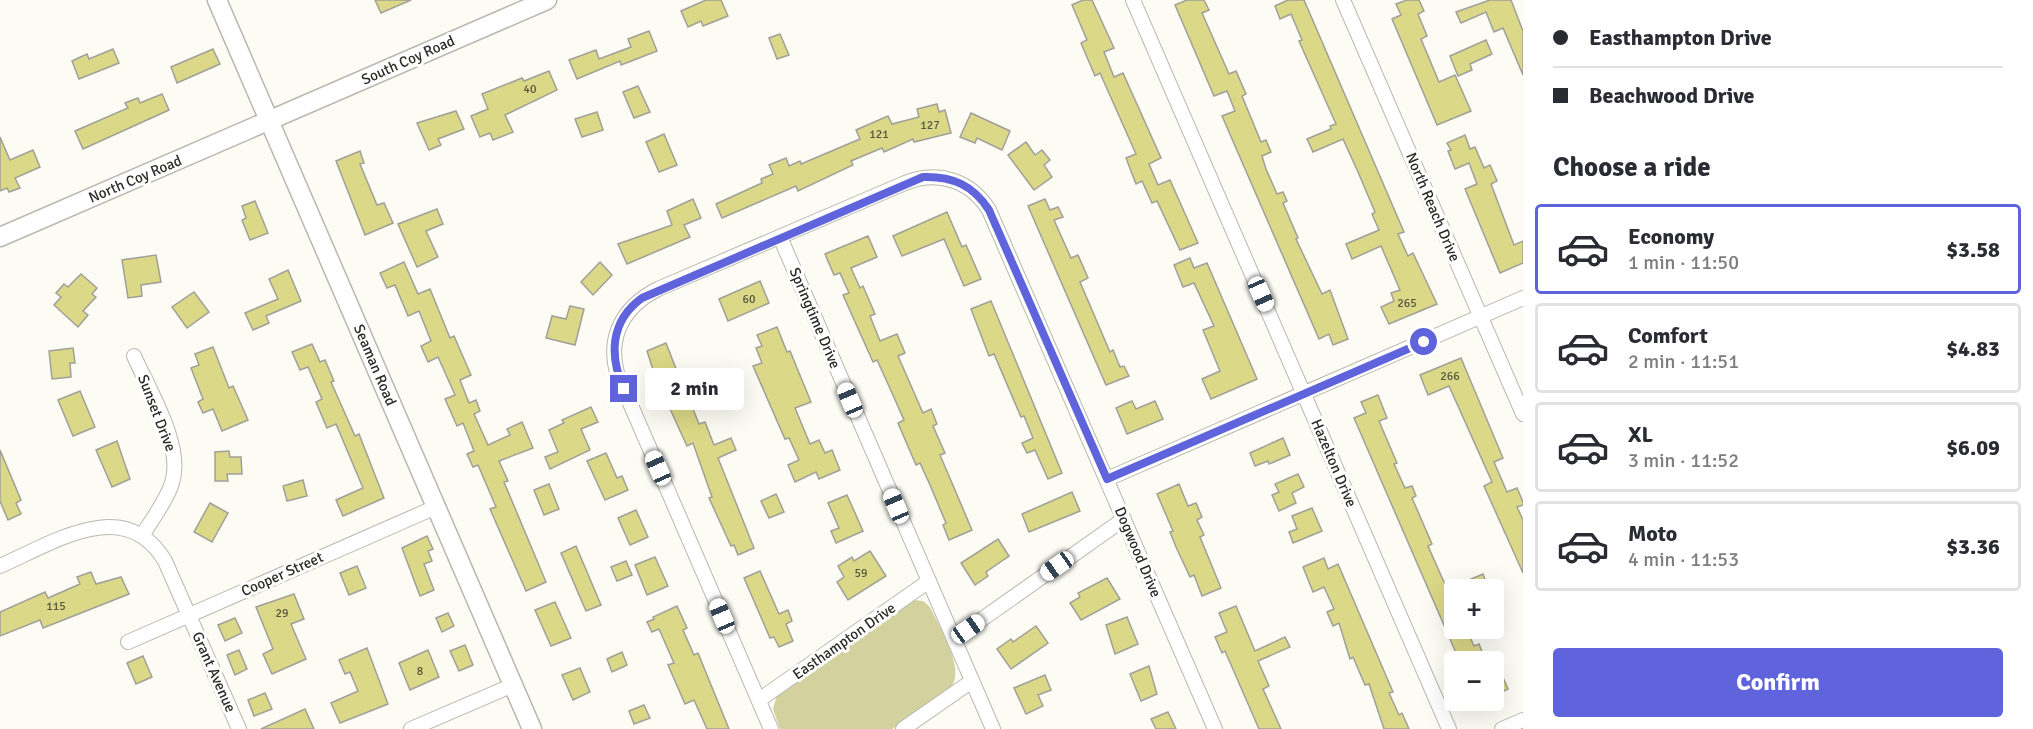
<!DOCTYPE html>
<html lang="en">
<head>
<meta charset="utf-8">
<style>
  :root { --surface:#fff; --page:#f7f7f7; --text:#2b2b33; --muted:#7c7c81; --line:#e1e1e2; --accent:#5f64dc }
  body { margin:0; font-family:Signika,sans-serif; background:var(--page); color:var(--text); height:100vh; display:flex; flex-direction:column; font-size:22px; white-space:nowrap }
  * { box-sizing:border-box; margin:0 }
  p { font-size:20px; color:var(--muted) }
  .icon { flex:none; width:33px; height:33px; fill:none; stroke:currentColor; stroke-width:2; stroke-linecap:round; stroke-linejoin:round }
  .map { position:relative; flex:1; overflow:hidden }
  .side { display:flex; flex-direction:column; background:var(--surface); width:510px }
  .side>* { flex:none }
  .banner { display:grid; align-content:center; height:132px; padding:0 30px; background:var(--surface) }
  .tools { position:absolute; left:1444px; top:579px; display:grid; gap:12px }
  .tools a { display:grid; place-items:center; width:60px; height:60px; border-radius:6px; background:var(--surface); box-shadow:0 6px 24px #0002; font-size:30px }
  .end { position:absolute; width:27px; height:27px; margin:-14px; border:8px solid #5f64dc; background:#fff; box-shadow:0 0 0 3px #fff }
  .from { border-radius:50% }
  .bubble { position:absolute; height:42px; border-radius:6px; background:var(--surface); box-shadow:0 6px 24px #0002; font-size:20px; font-weight:800; line-height:42px; text-align:center }
  .car { position:absolute; width:18px; height:36px; margin:-18px -9px; border-radius:8px; box-shadow:0 0 4px 2px #0007; background:linear-gradient(#fff 24%,#345 0 40%,#fff 0 76%,#345 0 86%,#fff 0) }
  .banner b { display:flex; align-items:center; gap:21px; height:57px; font-size:22px }
  .banner b+b { border-top:2px solid var(--line) }
  .banner i { width:15px; height:15px; background:var(--text) }
  ul { padding:0; list-style:none }
  li { display:flex; align-items:center; gap:18px; height:90px; margin:0 12px 9px; padding:0 18px; border:3px solid var(--line); border-radius:6px }
  li div { flex:1 }
  li b { display:block; font-size:22px }
  li em { font-style:normal; font-weight:800 }
  li.on { border-color:var(--accent) }
  li>.icon { width:54px; height:54px; stroke-width:1.5 }
  h2 { padding:0 30px; font-size:27px; line-height:72px }
  .button { display:flex; gap:12px; margin-top:auto; padding:12px 30px }
  .button a { flex:1; height:69px; border-radius:6px; background:var(--accent); color:#fff; font-size:24px; font-weight:800; line-height:69px; text-align:center }
  main { display:flex; flex:1; min-height:0 }
  .map>svg:first-child { display:block }
  .green { fill:#d3d29e }
  .building { fill:#dbd887; stroke:#a0a099; stroke-width:1.5 }
  .lines { fill:none; stroke-linecap:round; stroke-linejoin:round }
  .street-casing { stroke:#b8b8b0; stroke-width:16 }
  .secondary-casing { stroke:#b8b8b0; stroke-width:21 }
  .street { stroke:#fff; stroke-width:14 }
  .secondary { stroke:#fff; stroke-width:18 }
  .route { stroke:#5f64dc; stroke-width:8 }
  .labels { text-anchor:middle; stroke-width:6; stroke-linejoin:round; paint-order:stroke }
  .number-label { font-size:12px; fill:#56563f }
  .street-label { font-size:15px; fill:#2a2a27; stroke:#fff }
</style>
</head>
<body>
<main>
<div class="map">
<svg width="1523" height="729" viewBox="0 0 1523 729">
  <rect width="100%" height="100%" fill="#fcfcf4"/>
  <path class="green" d="M915 600 923 601 930 607C939 626 966 670 951 687L892 729H780L773 709 777 695Z"/>
  <g class="building">
    <path d="M375 0H411L381 13Z"/>
    <path d="M706 0H721L728 16 703 26 701 21 688 27 681 11Z"/>
    <path d="M1083 0H1092L1114 48 1104 52 1114 77 1123 73 1161 158 1149 164 1158 185 1170 180 1198 243 1180 250 1157 201 1152 203 1142 181 1136 184 1126 158 1136 154 1100 73 1095 76 1081 43 1087 40 1072 5Z"/>
    <path d="M1187 0H1204L1209 10 1202 13 1229 74 1236 71 1246 94 1242 96 1261 142 1266 140 1271 152 1262 156 1266 169 1277 194 1283 192 1287 201 1283 203 1298 238 1296 239 1322 294 1330 290 1348 339 1333 345 1329 334 1319 339 1222 116 1235 111 1227 91 1214 96 1175 5Z"/>
    <path d="M1288 0H1304L1404 232 1398 234 1408 256 1413 253 1437 304 1389 324 1381 307 1394 301 1391 293 1400 290 1381 246 1352 259 1346 244 1379 230 1372 214 1375 212 1358 172 1343 139 1313 152 1307 139 1331 129 1330 126 1336 124 1299 41 1302 40 1291 14 1280 19 1275 6Z"/>
    <path d="M1407 0H1419L1424 11 1418 14 1427 36 1421 39 1439 82 1455 75 1471 111 1437 125 1392 19 1401 15 1396 4Z"/>
    <path d="M1490 0H1511L1523 31V75L1503 28 1494 32 1486 12 1461 23 1456 12Z"/>
    <path d="M649 31 657 51 621 65 620 61 577 79 569 60 596 50 599 59 631 47 628 39Z"/>
    <path d="M780 34 789 55 777 59 769 38Z"/>
    <path d="M1486 40 1492 54 1470 64 1472 70 1458 76 1450 56Z"/>
    <path d="M113 49 119 63 79 79 72 61 87 54 89 59Z"/>
    <path d="M213 49 220 64 177 83 171 67Z"/>
    <path d="M549 71 557 90 505 115 513 132 493 140 490 133 480 137 471 116 488 109 482 94 522 78 524 81Z"/>
    <path d="M638 86 650 112 634 118 623 92Z"/>
    <path d="M162 94 169 110 83 149 75 131 128 108 125 103 138 98 140 103Z"/>
    <path d="M937 104 939 112 945 110 951 133 914 142 913 139 884 152 882 148 851 161 853 165 798 191 796 186 722 218 716 204 762 183 761 179 773 174 769 165 786 158 789 166 800 161 801 164 860 139 856 130 888 116 892 124 919 117 917 109Z"/>
    <path d="M456 111 464 129 438 139 441 145 429 150 417 123Z"/>
    <path d="M597 112 603 130 582 137 575 119Z"/>
    <path d="M971 113 1010 131 1002 150 977 138 975 143 960 137Z"/>
    <path d="M664 134 677 165 659 172 646 142Z"/>
    <path d="M1465 135 1470 149 1475 147 1484 168 1490 165 1497 181 1491 184 1514 245 1523 241V263L1500 273 1465 189 1477 184 1469 163 1455 169 1448 151 1451 150 1447 143Z"/>
    <path d="M0 137 10 160 33 150 40 167 15 178 20 188 9 192 7 188 0 191Z"/>
    <path d="M1026 142 1035 155 1042 150 1050 160 1044 165 1052 177 1034 190 1008 155Z"/>
    <path d="M360 151 364 163 360 164 377 205 384 203 393 223 365 235 336 161Z"/>
    <path d="M693 199 701 218 684 225 690 237 627 264 618 244 672 225 667 211Z"/>
    <path d="M1045 199 1050 210 1058 207 1063 217 1054 220 1071 258 1078 255 1088 278 1080 282 1110 352 1113 350 1120 367 1124 366 1129 376 1106 385 1028 206Z"/>
    <path d="M255 201 268 233 250 240 242 220 246 218 242 206Z"/>
    <path d="M437 209 443 224 426 231 438 257 417 267 398 224Z"/>
    <path d="M947 212 962 247 966 245 981 279 964 286 944 239 902 256 893 236Z"/>
    <path d="M868 236 877 257 851 268 860 288 863 286 875 314 870 316 880 341 897 334 905 353 898 356 923 413 931 409 937 424 933 426 945 453 940 455 972 530 949 540 943 525 946 523 930 485 920 463 916 465 898 423 904 420 888 384 877 360 873 362 843 295 849 293 840 273 834 275 825 254Z"/>
    <path d="M156 255 161 282 141 285 142 296 128 298 122 260Z"/>
    <path d="M1190 258 1194 268 1207 263 1257 379 1211 399 1202 379 1220 371 1203 330 1214 326 1194 283 1183 287 1174 265Z"/>
    <path d="M404 262 418 294 430 289 450 338 454 336 471 375 460 380 469 403 476 400 480 411 474 414 488 445 510 435 507 429 522 422 533 448 499 461 508 481 504 482 546 582 526 591 490 509 496 507 478 465 473 467 467 454 474 451 463 423 457 426 445 399 455 395 438 357 428 362 421 346 431 341 419 311 408 316 395 285 387 288 380 273Z"/>
    <path d="M600 262 612 275 593 295 581 282Z"/>
    <path d="M288 270 301 301 266 316 269 323 253 330 245 313 278 299 269 279Z"/>
    <path d="M81 274 97 288 92 294 96 297 83 311 88 315 78 327 54 305 61 297 56 293 64 284 68 287Z"/>
    <path d="M760 281 769 303 728 321 719 299Z"/>
    <path d="M194 292 209 312 187 328 172 307Z"/>
    <path d="M991 301 1062 473 1048 479 1035 450 1027 453 1022 443 1033 438 1024 416 1021 417 994 354 989 356 971 309Z"/>
    <path d="M570 306 584 309 575 345 546 338 552 316 566 319Z"/>
    <path d="M777 327 787 352 790 351 811 402 795 408 810 444 819 440 825 453 832 450 840 470 819 479 816 472 795 482 788 465 799 460 789 438 785 439 753 366 762 363 756 348 762 346 757 335Z"/>
    <path d="M666 343 682 384 690 380 695 391 687 394 699 424 705 422 714 445 731 438 736 450 718 458 754 548 738 555 734 545 731 546 709 498 712 497 693 443 687 446 655 376 647 351Z"/>
    <path d="M312 344 320 362 325 360 334 381 331 382 355 436 359 434 384 498 343 516 336 500 363 488 336 424 327 428 316 402 322 399 308 367 300 370 292 352Z"/>
    <path d="M213 347 229 388 233 386 248 420 222 431 213 409 203 413 198 402 203 399 191 368 199 365 195 354Z"/>
    <path d="M73 348 75 363H70L71 377 52 379 49 351Z"/>
    <path d="M1461 358 1503 458 1494 462 1507 492 1517 488 1523 502V505L1517 507 1523 520V573L1484 486 1492 482 1449 386 1428 395 1420 375Z"/>
    <path d="M80 391 95 427 73 436 58 400Z"/>
    <path d="M1378 395 1387 418 1379 421 1397 463 1394 464 1405 488 1412 486 1416 496 1412 498 1432 544 1428 546 1452 600 1455 599V628H1466L1474 646 1479 644 1486 662H1460L1354 418 1366 413 1361 402Z"/>
    <path d="M1132 401 1136 409 1155 401 1163 419 1127 434 1116 408Z"/>
    <path d="M591 407 598 422 581 429 590 450 550 469 545 457 558 452 549 430 564 423 562 420Z"/>
    <path d="M1283 438 1290 455 1269 464 1268 461 1255 466 1250 453Z"/>
    <path d="M117 441 130 479 112 487 96 450Z"/>
    <path d="M0 450 21 500 16 503 21 514 8 520 0 501Z"/>
    <path d="M229 451 230 457H241L242 474H227L228 481H215V452Z"/>
    <path d="M606 453 617 478 622 476 628 490 605 500 587 461Z"/>
    <path d="M1298 474 1304 487 1292 493 1296 503 1279 511 1272 495 1279 492 1275 484Z"/>
    <path d="M303 480 307 496 287 501 283 486Z"/>
    <path d="M549 484 559 509 544 515 534 490Z"/>
    <path d="M1179 484 1188 506 1196 503 1202 517 1197 520 1204 535 1200 537 1221 588 1202 596 1194 575 1190 577 1176 547 1170 532 1173 531 1157 494Z"/>
    <path d="M1072 492 1080 511 1029 532 1022 514Z"/>
    <path d="M776 494 784 512 769 518 761 501Z"/>
    <path d="M847 495 863 531 836 543 831 531 839 528 828 503Z"/>
    <path d="M210 503 228 513 212 542 194 532Z"/>
    <path d="M1312 508 1322 531 1293 543 1289 532 1297 529 1292 516Z"/>
    <path d="M636 510 648 537 630 545 618 518Z"/>
    <path d="M427 536 433 549 428 551 432 561 424 564 434 590 420 596 402 548Z"/>
    <path d="M998 539 1009 556 986 572 988 576 975 585 961 563Z"/>
    <path d="M576 546 601 605 586 611 561 553Z"/>
    <path d="M870 551 886 576 848 600 837 582 844 577 838 566 852 557 854 561Z"/>
    <path d="M655 557 668 586 647 595 635 565Z"/>
    <path d="M1324 558 1328 569 1338 564 1393 692 1389 693 1399 715 1402 713 1409 729H1384L1369 684 1365 685 1353 657 1350 659 1339 623 1333 626 1327 612 1334 609 1324 587 1313 592 1303 567Z"/>
    <path d="M626 561 632 575 617 581 611 567Z"/>
    <path d="M357 566 366 588 349 595 340 573Z"/>
    <path d="M760 571 779 614 788 610 792 621 786 624 793 641 779 647 774 637 770 638 744 578Z"/>
    <path d="M91 572 96 584 121 577 129 594 43 628 40 620 0 636V612L45 592 48 598 80 584 77 577Z"/>
    <path d="M1483 574 1489 590H1472L1469 580Z"/>
    <path d="M1107 578 1120 599 1081 620 1070 603 1080 597 1078 593Z"/>
    <path d="M294 594 304 619 291 624 306 659 272 674 263 654 273 649 256 607Z"/>
    <path d="M555 602 571 638 551 646 535 610Z"/>
    <path d="M677 606 687 628 683 630 694 655 698 653 729 729H707L694 700 685 704 668 665 674 663 659 629 652 632 647 622 654 619 653 617Z"/>
    <path d="M1236 606 1255 651 1285 637 1290 647 1258 661 1269 686 1263 689 1281 729H1259L1225 651 1222 653 1215 637 1227 632 1219 613Z"/>
    <path d="M448 613 454 626 442 632 436 618Z"/>
    <path d="M1127 617 1138 644 1115 654 1106 625Z"/>
    <path d="M235 618 242 633 225 641 218 625Z"/>
    <path d="M1036 626 1048 643 1011 669 997 649 1011 639 1013 642Z"/>
    <path d="M465 645 473 665 459 671 450 651Z"/>
    <path d="M367 648 388 704 340 723 331 703 358 691 350 672 345 674 339 660Z"/>
    <path d="M239 650 247 669 235 675 227 655Z"/>
    <path d="M428 650 439 677 410 690 399 663Z"/>
    <path d="M622 652 627 665 612 672 607 659Z"/>
    <path d="M143 656 152 677 136 684 127 663Z"/>
    <path d="M1494 657 1508 689 1494 696Z"/>
    <path d="M1149 666 1157 694 1141 701 1130 674Z"/>
    <path d="M580 668 590 692 573 700 562 675Z"/>
    <path d="M1045 675 1051 690 1038 695 1043 706 1026 714 1014 688Z"/>
    <path d="M265 693 272 709 254 716 248 700Z"/>
    <path d="M644 705 650 718 634 724 629 711Z"/>
    <path d="M305 709 314 729H261Z"/>
    <path d="M1168 712 1176 729H1156L1151 719Z"/>
  </g>
  <g class="lines">
    <g class="street-casing">
      <g id="street">
        <path d="M1133 0 1449 729"/>
        <path d="M1343 0 1523 414"/>
        <path d="M780 237 993 729"/>
        <path d="M134 356C149 390 184 446 172 483 166 502 152 519 142 536"/>
        <path d="M1107 479 1523 298"/>
        <path d="M0 566C53 543 125 494 165 561L239 729"/>
        <path d="M954 639 1124 519"/>
        <path d="M128 642 436 507"/>
        <path d="M759 700 929 581"/>
        <path d="M411 729 513 685"/>
        <path d="M771 729 617 373C607 336 624 306 658 289L905 183C938 170 970 180 989 210L1215 729"/>
        <path d="M903 729 972 681"/>
        <path d="M1502 729 1523 720"/>
      </g>
    </g>
    <g class="secondary-casing">
      <g id="secondary">
        <path d="M217 0 532 729"/>
        <path d="M0 237 547 0"/>
      </g>
    </g>
    <use href="#street" class="street"/>
    <use href="#secondary" class="secondary"/>
  </g>
  <g class="lines">
    <path class="route" d="M624 389C609 356 610 321 642 298L923 177C952 176 973 185 989 210L1107 479 1424 342"/>
  </g>
  <g class="labels">
    <g class="number-label">
      <text x="530" y="93">40</text>
      <text x="930" y="129">127</text>
      <text x="879" y="138">121</text>
      <text x="749" y="303">60</text>
      <text x="1407" y="307">265</text>
      <text x="1450" y="380">266</text>
      <text x="861" y="577">59</text>
      <text x="56" y="610">115</text>
      <text x="282" y="617">29</text>
      <text x="420" y="675">8</text>
    </g>
    <g class="street-label">
      <text transform="translate(408 60) rotate(-24)" y="5">South Coy Road</text>
      <text transform="translate(135 179) rotate(-23)" y="5">North Coy Road</text>
      <text transform="translate(1433 207) rotate(67)" y="5">North Reach Drive</text>
      <text transform="translate(815 318) rotate(67)" y="5">Springtime Drive</text>
      <text transform="translate(375 365) rotate(67)" y="5">Seaman Road</text>
      <text transform="translate(157 413) rotate(69)" y="5">Sunset Drive</text>
      <text transform="translate(1334 463) rotate(67)" y="5">Hazelton Drive</text>
      <text transform="translate(1138 552) rotate(67)" y="5">Dogwood Drive</text>
      <text transform="translate(282 574) rotate(-24)" y="5">Cooper Street</text>
      <text transform="translate(844 641) rotate(-35)" y="5">Easthampton Drive</text>
      <text transform="translate(214 672) rotate(66)" y="5">Grant Avenue</text>
    </g>
  </g>
</svg>
<div class="tools">
<a>+</a>
<a>−</a>
</div>
<i class="end from" style="left:1424px;top:342px"></i>
<i class="end" style="left:624px;top:389px"></i>
<div class="bubble" style="left:645px;top:368px;width:99px">2 min</div>
<i class="car" style="left:1261px;top:294px;rotate:156deg"></i>
<i class="car" style="left:850px;top:400px;rotate:337deg"></i>
<i class="car" style="left:658px;top:468px;rotate:336deg"></i>
<i class="car" style="left:896px;top:506px;rotate:337deg"></i>
<i class="car" style="left:1057px;top:566px;rotate:235deg"></i>
<i class="car" style="left:722px;top:616px;rotate:337deg"></i>
<i class="car" style="left:968px;top:629px;rotate:55deg"></i>
</div>
<section class="side">
<div class="banner">
<b><i class="from"></i>Easthampton Drive</b>
<b><i></i>Beachwood Drive</b>
</div>
<h2>Choose a ride</h2>
<ul>
<li class="on"><svg class="icon" aria-label="car" viewBox="0 0 24 24"><path d="M5 17H2v-5l4-1 3-4h7l3 4 3 1v5h-3M9 17h6M6 11h13"/><circle cx="7" cy="17" r="2"/><circle cx="17" cy="17" r="2"/></svg><div><b>Economy</b><p>1 min · 11:50</p></div><em>$3.58</em></li>
<li><svg class="icon" aria-label="car" viewBox="0 0 24 24"><path d="M5 17H2v-5l4-1 3-4h7l3 4 3 1v5h-3M9 17h6M6 11h13"/><circle cx="7" cy="17" r="2"/><circle cx="17" cy="17" r="2"/></svg><div><b>Comfort</b><p>2 min · 11:51</p></div><em>$4.83</em></li>
<li><svg class="icon" aria-label="car" viewBox="0 0 24 24"><path d="M5 17H2v-5l4-1 3-4h7l3 4 3 1v5h-3M9 17h6M6 11h13"/><circle cx="7" cy="17" r="2"/><circle cx="17" cy="17" r="2"/></svg><div><b>XL</b><p>3 min · 11:52</p></div><em>$6.09</em></li>
<li><svg class="icon" aria-label="car" viewBox="0 0 24 24"><path d="M5 17H2v-5l4-1 3-4h7l3 4 3 1v5h-3M9 17h6M6 11h13"/><circle cx="7" cy="17" r="2"/><circle cx="17" cy="17" r="2"/></svg><div><b>Moto</b><p>4 min · 11:53</p></div><em>$3.36</em></li>
</ul>
<div class="button"><a>Confirm</a></div>
</section>
</main>
</body>
</html>
